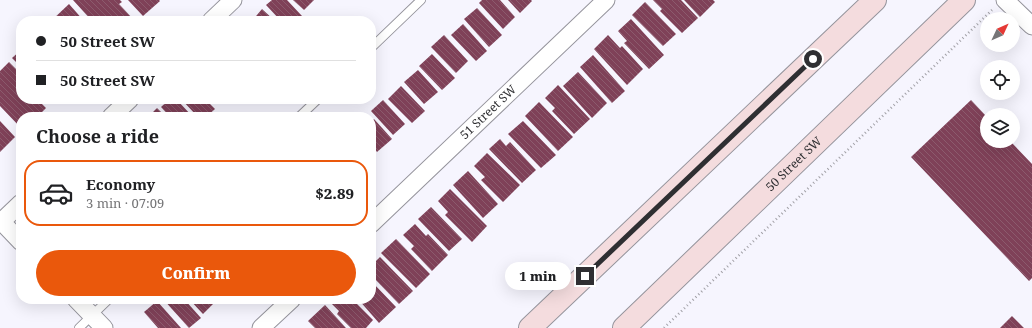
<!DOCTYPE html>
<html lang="en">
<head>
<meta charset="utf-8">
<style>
  :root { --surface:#fff; --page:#f2f2f2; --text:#202124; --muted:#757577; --line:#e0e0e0; --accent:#ea580c }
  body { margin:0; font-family:"Noto Serif",serif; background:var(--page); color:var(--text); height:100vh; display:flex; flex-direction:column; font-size:15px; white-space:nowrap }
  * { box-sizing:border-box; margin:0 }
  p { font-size:13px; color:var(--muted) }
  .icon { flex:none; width:22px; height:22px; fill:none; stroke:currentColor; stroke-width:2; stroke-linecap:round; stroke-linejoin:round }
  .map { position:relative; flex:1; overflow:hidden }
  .panel { position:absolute; left:16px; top:112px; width:360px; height:192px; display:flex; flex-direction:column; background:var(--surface); border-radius:16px; box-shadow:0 4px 16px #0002 }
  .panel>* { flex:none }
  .hud { position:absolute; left:16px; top:16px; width:360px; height:88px; border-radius:16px; box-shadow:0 4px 16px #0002; display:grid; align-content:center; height:88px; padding:0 20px; background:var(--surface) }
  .needle { width:26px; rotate:46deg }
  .controls { position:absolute; left:980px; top:12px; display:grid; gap:8px }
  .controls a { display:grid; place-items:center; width:40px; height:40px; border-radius:50%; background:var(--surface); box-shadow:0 4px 16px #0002; font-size:20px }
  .end { position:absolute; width:18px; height:18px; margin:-9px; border:5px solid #2f2f32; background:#fff; box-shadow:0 0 0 2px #fff }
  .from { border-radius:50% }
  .bubble { position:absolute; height:28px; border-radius:14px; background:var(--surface); box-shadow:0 4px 16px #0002; font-size:13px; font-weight:800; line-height:28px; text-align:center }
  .hud b { display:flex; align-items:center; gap:14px; height:38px; font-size:15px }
  .hud b+b { border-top:1px solid var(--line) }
  .hud i { width:10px; height:10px; background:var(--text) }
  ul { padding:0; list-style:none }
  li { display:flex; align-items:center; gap:12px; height:66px; margin:0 8px 6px; padding:0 12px; border:2px solid var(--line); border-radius:16px }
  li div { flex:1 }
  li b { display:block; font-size:15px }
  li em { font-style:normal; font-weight:800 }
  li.active { border-color:var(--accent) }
  li>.icon { width:36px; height:36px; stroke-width:1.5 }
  h2 { padding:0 20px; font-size:18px; line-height:48px }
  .action { display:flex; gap:8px; margin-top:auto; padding:8px 20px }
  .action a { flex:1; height:46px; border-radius:24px; background:var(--accent); color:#fff; font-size:16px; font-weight:800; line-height:46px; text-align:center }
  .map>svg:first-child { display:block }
  .building { fill:url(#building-back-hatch) }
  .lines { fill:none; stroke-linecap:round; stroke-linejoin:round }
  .service-casing { stroke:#95949c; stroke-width:10 }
  .minor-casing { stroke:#95949c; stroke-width:19 }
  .secondary-casing { stroke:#95949c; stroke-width:24 }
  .path { stroke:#a1a0a6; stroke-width:2.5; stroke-dasharray:1 3; stroke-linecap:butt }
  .service { stroke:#fff; stroke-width:8 }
  .minor { stroke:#fff; stroke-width:17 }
  .secondary { stroke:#f4dcde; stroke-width:22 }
  .route { stroke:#2f2f32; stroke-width:5 }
  .labels { text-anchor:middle; stroke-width:4; stroke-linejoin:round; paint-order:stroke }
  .street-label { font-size:12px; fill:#2f2f32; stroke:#fff }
</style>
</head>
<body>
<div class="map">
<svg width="1032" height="328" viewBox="0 0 1032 328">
  <defs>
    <pattern id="building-back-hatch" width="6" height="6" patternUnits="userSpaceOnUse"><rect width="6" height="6" fill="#7f4158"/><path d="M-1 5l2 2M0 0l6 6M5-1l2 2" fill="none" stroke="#8c5b6d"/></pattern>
  </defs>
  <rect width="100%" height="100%" fill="#f6f5fe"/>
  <g class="building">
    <path d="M73 0H120L122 2 119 4 134 20 92 21Z"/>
    <path d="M128 0H159L160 1 143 16Z"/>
    <path d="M272 0H287L302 16 296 21H281L266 5Z"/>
    <path d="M293 0H314L304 10Z"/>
    <path d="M482 0H500L515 17 503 29 479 3Z"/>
    <path d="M508 0H531L532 1 520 13Z"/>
    <path d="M653 0H681L698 18 682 33 660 11 662 9Z"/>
    <path d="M684 0H713L715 2 700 17Z"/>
    <path d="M645 2 676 34 663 46 632 15Z"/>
    <path d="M69 4 84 21H51Z"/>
    <path d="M477 8 502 35 489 47 464 19Z"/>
    <path d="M262 9 275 21H252Z"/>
    <path d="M631 19 664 55 649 69 624 43 627 41 618 31Z"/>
    <path d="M463 24 487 51 476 61 451 35Z"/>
    <path d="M444 35 468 61 456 73 431 47Z"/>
    <path d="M608 35 620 48 622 46 643 69 627 85 594 49Z"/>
    <path d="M21 50V67L12 58Z"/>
    <path d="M432 54 455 78 442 90 419 66Z"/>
    <path d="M593 55 625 91 612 103 580 67Z"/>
    <path d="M9 62 21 74V99H37L46 108 37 117H21V128L0 106V71Z"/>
    <path d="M418 70 438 92 424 104 404 82Z"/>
    <path d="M578 72 607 103 592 118 563 86Z"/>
    <path d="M558 85 590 119 574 134 552 111 555 108 545 98Z"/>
    <path d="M401 86 425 111 412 123 388 99Z"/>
    <path d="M170 99H176L193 117H170L161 107Z"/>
    <path d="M181 99H205L215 109 206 117H198Z"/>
    <path d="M383 100 405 124 393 135 371 111Z"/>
    <path d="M971 100 987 117V141H1010L1032 164V278L1029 281 911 157Z"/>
    <path d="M539 102 573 137 558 151 525 116Z"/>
    <path d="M157 108 166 117H148Z"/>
    <path d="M374 119 392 139 377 152 371 144V122Z"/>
    <path d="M0 121 15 137 0 152Z"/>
    <path d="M523 121 556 155 541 168 508 134Z"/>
    <path d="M500 139 506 146 510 142 536 170 522 183 489 149Z"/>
    <path d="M487 153 520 185 503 202 481 180 485 177 474 166Z"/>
    <path d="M468 171 498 204 483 218 453 185Z"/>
    <path d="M450 189 487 226 472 242 445 215 448 212 438 201Z"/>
    <path d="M431 207 462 239 449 251 418 219Z"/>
    <path d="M415 224 426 236 428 234 448 255 432 271 411 249 414 246 403 235Z"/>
    <path d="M396 239 430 274 416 288 381 253Z"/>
    <path d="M380 257 413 291 399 304 371 275V266Z"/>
    <path d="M374 284 396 307 379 323 358 299H371V286Z"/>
    <path d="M163 299H184L201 318 189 328Z"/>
    <path d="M189 299H214L216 301 203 314Z"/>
    <path d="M332 299H352L373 320 366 328H351L337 314 339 311 330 302Z"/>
    <path d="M157 301 181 328H158L144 312Z"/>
    <path d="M325 305 346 328H315L308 321Z"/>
    <path d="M1012 316 1024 328H1000Z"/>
  </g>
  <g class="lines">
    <g class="service-casing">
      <g id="service">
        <path d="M371 48 421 0"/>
        <path d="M299 117 318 99"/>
        <path d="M79 328 109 299"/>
      </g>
    </g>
    <g class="minor-casing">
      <g id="minor">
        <path d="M1005 0 1032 26"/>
        <path d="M211 21 233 0"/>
        <path d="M111 117 130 99"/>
        <path d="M0 220 21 242"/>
        <path d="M1 222 21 203"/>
        <path id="s1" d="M371 224 606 0"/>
        <path d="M76 299 104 328"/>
        <path d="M261 328 292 299"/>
      </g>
    </g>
    <g class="secondary-casing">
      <g id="secondary">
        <path d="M530 328 875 0"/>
        <path id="s2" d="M624 328 964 0"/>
      </g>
    </g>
    <path class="path" d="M664 328 992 10"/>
    <use href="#service" class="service"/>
    <use href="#minor" class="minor"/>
    <use href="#secondary" class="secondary"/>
  </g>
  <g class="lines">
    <path class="route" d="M585 276 813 59"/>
  </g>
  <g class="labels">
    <g class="street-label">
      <text dy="4" stroke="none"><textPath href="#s1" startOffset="162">51 Street SW</textPath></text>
      <text dy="4" stroke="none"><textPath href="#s2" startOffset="236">50 Street SW</textPath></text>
    </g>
  </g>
</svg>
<div class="controls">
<a><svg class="needle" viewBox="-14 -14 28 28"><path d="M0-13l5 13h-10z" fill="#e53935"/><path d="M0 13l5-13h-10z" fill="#757577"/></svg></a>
<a><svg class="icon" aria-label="locate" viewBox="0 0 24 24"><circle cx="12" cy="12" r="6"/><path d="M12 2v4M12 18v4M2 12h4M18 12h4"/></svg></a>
<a><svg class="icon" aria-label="layers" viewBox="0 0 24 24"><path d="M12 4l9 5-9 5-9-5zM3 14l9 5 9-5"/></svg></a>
</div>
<i class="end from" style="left:813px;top:59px"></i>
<i class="end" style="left:585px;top:276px"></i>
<div class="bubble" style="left:505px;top:262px;width:66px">1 min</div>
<div class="hud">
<b><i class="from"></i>50 Street SW</b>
<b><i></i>50 Street SW</b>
</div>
<section class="panel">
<h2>Choose a ride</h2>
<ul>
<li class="active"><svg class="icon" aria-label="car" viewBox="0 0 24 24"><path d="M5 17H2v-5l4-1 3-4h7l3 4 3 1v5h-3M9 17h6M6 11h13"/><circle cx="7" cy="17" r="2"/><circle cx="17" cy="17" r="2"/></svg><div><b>Economy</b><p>3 min · 07:09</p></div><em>$2.89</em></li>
</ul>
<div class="action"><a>Confirm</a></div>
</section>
</div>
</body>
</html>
